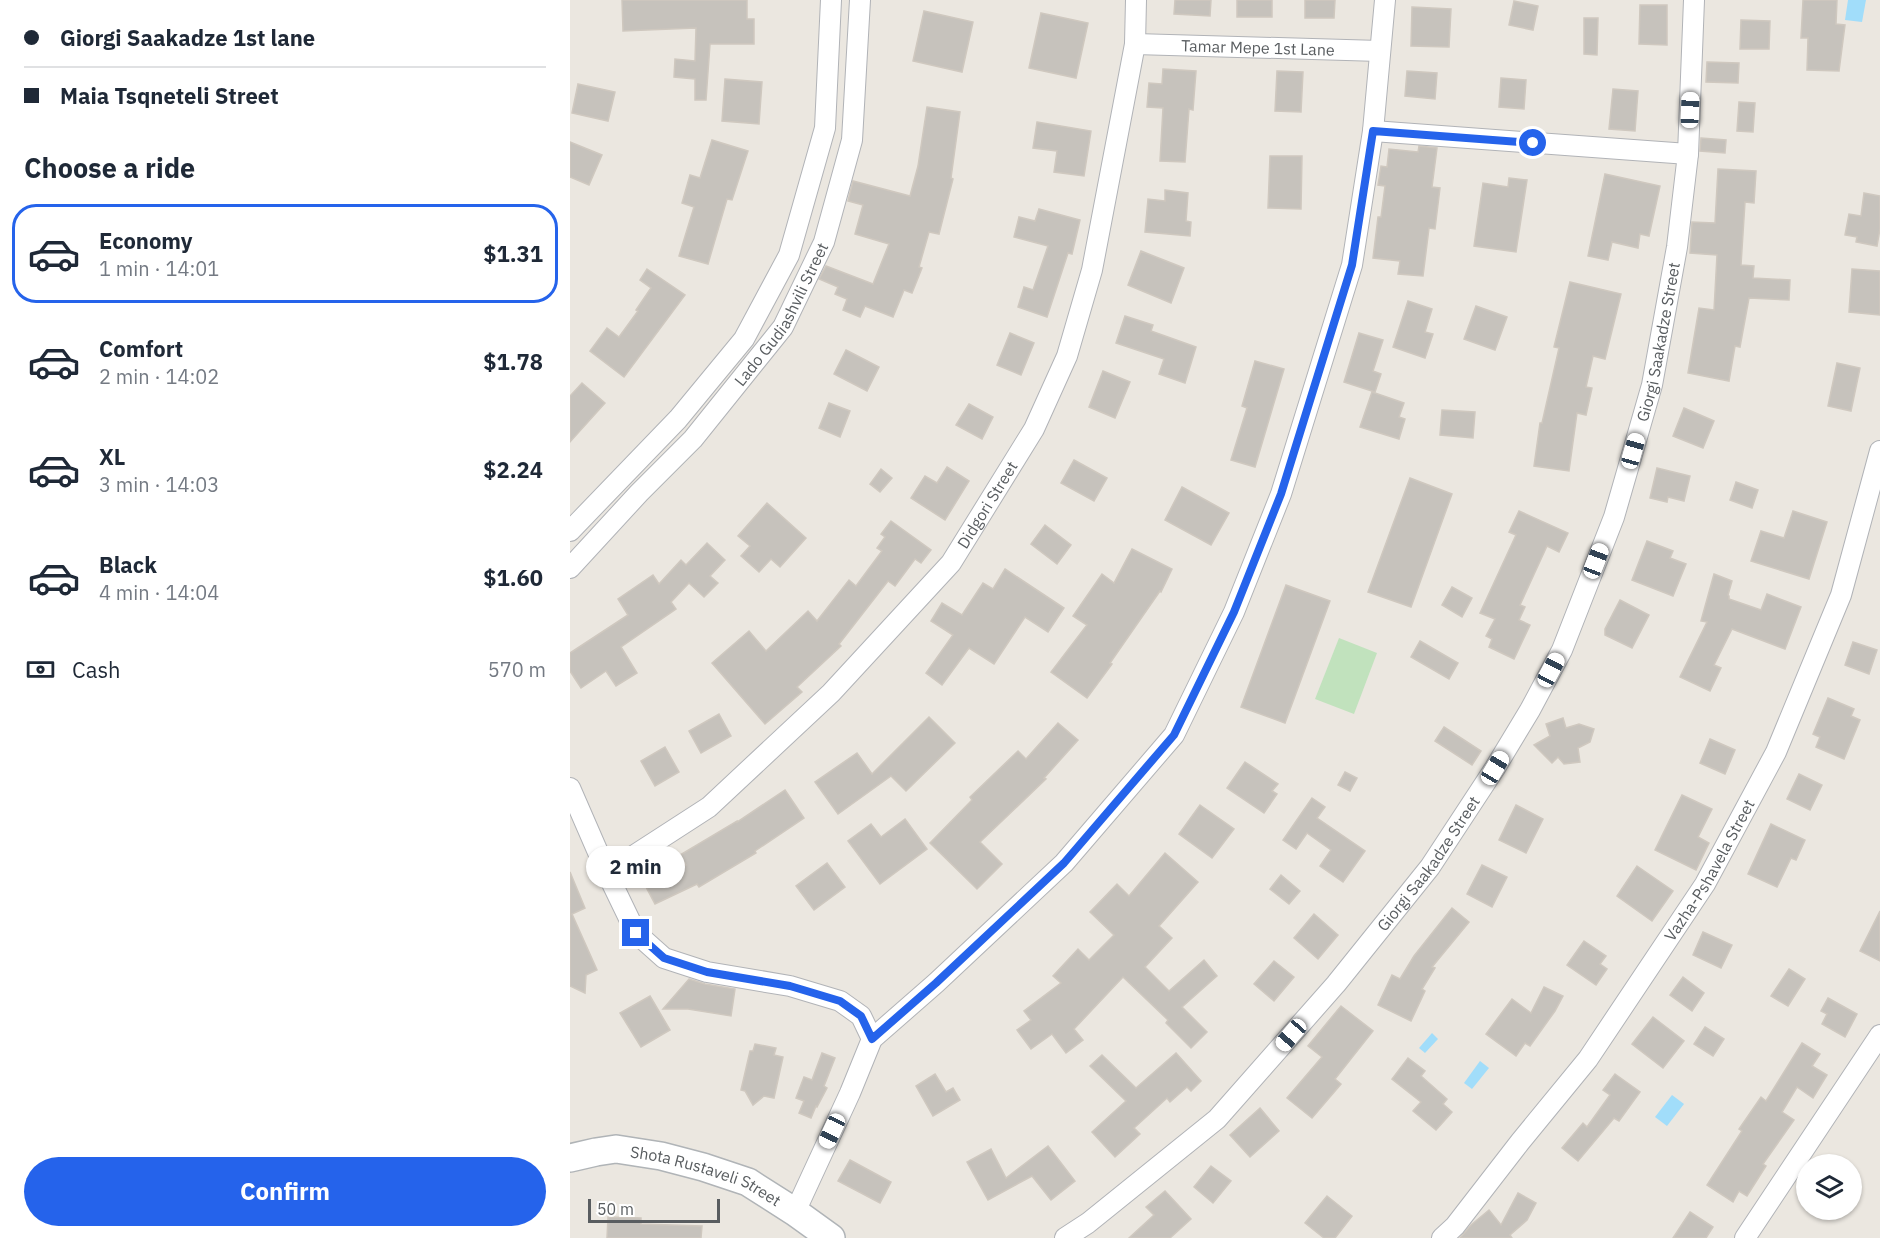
<!DOCTYPE html>
<html lang="en">
<head>
<meta charset="utf-8">
<style>
  :root { --surface:#fff; --page:#f6f6f7; --text:#1f2937; --muted:#747a83; --line:#e0e1e3; --accent:#2563eb }
  body { margin:0; font-family:"IBM Plex Sans",sans-serif; background:var(--page); color:var(--text); height:100vh; display:flex; flex-direction:column; font-size:22px; white-space:nowrap }
  * { box-sizing:border-box; margin:0 }
  p { font-size:20px; color:var(--muted) }
  .icon { flex:none; width:33px; height:33px; fill:none; stroke:currentColor; stroke-width:2; stroke-linecap:round; stroke-linejoin:round }
  .map { position:relative; flex:1; overflow:hidden }
  .sheet { display:flex; flex-direction:column; background:var(--surface); width:570px }
  .sheet>* { flex:none }
  .hud { display:grid; align-content:center; height:132px; padding:0 24px; background:var(--surface) }
  .buttons { position:absolute; left:1226px; top:1154px; display:grid; gap:12px }
  .buttons a { display:grid; place-items:center; width:66px; height:66px; border-radius:50%; background:var(--surface); box-shadow:0 2px 4px #0004; font-size:30px }
  .scale { position:absolute; left:18px; bottom:15px; width:132px; box-sizing:border-box; padding-left:6px; border:3px solid #595d60; border-top:0; font-size:16px; line-height:21px; white-space:nowrap; color:#595d60; -webkit-text-stroke:4px #fff; paint-order:stroke }
  .end { position:absolute; width:27px; height:27px; margin:-14px; border:8px solid #2563eb; background:#fff; box-shadow:0 0 0 3px #fff }
  .from { border-radius:50% }
  .bubble { position:absolute; height:42px; border-radius:21px; background:var(--surface); box-shadow:0 2px 4px #0004; font-size:20px; font-weight:700; line-height:42px; text-align:center }
  .car { position:absolute; width:18px; height:36px; margin:-18px -9px; border-radius:8px; box-shadow:0 0 4px 2px #0007; background:linear-gradient(#fff 24%,#345 0 40%,#fff 0 76%,#345 0 86%,#fff 0) }
  .hud b { display:flex; align-items:center; gap:21px; height:57px; font-size:22px }
  .hud b+b { border-top:2px solid var(--line) }
  .hud i { width:15px; height:15px; background:var(--text) }
  ul { padding:0; list-style:none }
  li { display:flex; align-items:center; gap:18px; height:99px; margin:0 12px 9px; padding:0 12px; border:3px solid transparent; border-radius:24px }
  li div { flex:1 }
  li b { display:block; font-size:22px }
  li em { font-style:normal; font-weight:700 }
  li.current { border-color:var(--accent) }
  li>.icon { width:54px; height:54px; stroke-width:1.5 }
  h2 { padding:0 24px; font-size:27px; line-height:72px }
  .pay { display:flex; align-items:center; gap:15px; height:66px; padding:0 24px; font-size:22px }
  .pay p { margin-inline-start:auto }
  .cta { display:flex; gap:12px; margin-top:auto; padding:12px 24px }
  .cta a { flex:1; height:69px; border-radius:36px; background:var(--accent); color:#fff; font-size:24px; font-weight:700; line-height:69px; text-align:center }
  main { display:flex; flex:1; min-height:0 }
  .map>svg:first-child { display:block }
  .green { fill:#c1e2bd }
  .water { fill:#a1ddfa }
  .building { fill:#c6c2bc; stroke:#cfc8bf; stroke-width:1.5 }
  .lines { fill:none; stroke-linecap:round; stroke-linejoin:round }
  .street-casing { stroke:#b1b3b7; stroke-width:22 }
  .secondary-casing { stroke:#b0b4b7; stroke-width:30 }
  .street { stroke:#fff; stroke-width:20 }
  .secondary { stroke:#fff; stroke-width:27 }
  .route { stroke:#2563eb; stroke-width:8 }
  .labels { text-anchor:middle; stroke-width:5; stroke-linejoin:round; paint-order:stroke }
  .street-label { font-size:16px; fill:#595d60; stroke:#fff }
</style>
</head>
<body>
<main>
<section class="sheet">
<div class="hud">
<b><i class="from"></i>Giorgi Saakadze 1st lane</b>
<b><i></i>Maia Tsqneteli Street</b>
</div>
<h2>Choose a ride</h2>
<ul>
<li class="current"><svg class="icon" aria-label="car" viewBox="0 0 24 24"><path d="M5 17H2v-5l4-1 3-4h7l3 4 3 1v5h-3M9 17h6M6 11h13"/><circle cx="7" cy="17" r="2"/><circle cx="17" cy="17" r="2"/></svg><div><b>Economy</b><p>1 min · 14:01</p></div><em>$1.31</em></li>
<li><svg class="icon" aria-label="car" viewBox="0 0 24 24"><path d="M5 17H2v-5l4-1 3-4h7l3 4 3 1v5h-3M9 17h6M6 11h13"/><circle cx="7" cy="17" r="2"/><circle cx="17" cy="17" r="2"/></svg><div><b>Comfort</b><p>2 min · 14:02</p></div><em>$1.78</em></li>
<li><svg class="icon" aria-label="car" viewBox="0 0 24 24"><path d="M5 17H2v-5l4-1 3-4h7l3 4 3 1v5h-3M9 17h6M6 11h13"/><circle cx="7" cy="17" r="2"/><circle cx="17" cy="17" r="2"/></svg><div><b>XL</b><p>3 min · 14:03</p></div><em>$2.24</em></li>
<li><svg class="icon" aria-label="car" viewBox="0 0 24 24"><path d="M5 17H2v-5l4-1 3-4h7l3 4 3 1v5h-3M9 17h6M6 11h13"/><circle cx="7" cy="17" r="2"/><circle cx="17" cy="17" r="2"/></svg><div><b>Black</b><p>4 min · 14:04</p></div><em>$1.60</em></li>
</ul>
<div class="pay"><svg class="icon" aria-label="cash" viewBox="0 0 24 24"><path d="M3 7h18v10H3z"/><circle cx="12" cy="12" r="2"/></svg>Cash<p>570 m</p></div>
<div class="cta"><a>Confirm</a></div>
</section>
<div class="map">
<svg width="1310" height="1238" viewBox="0 0 1310 1238">
  <rect width="100%" height="100%" fill="#ebe7e0"/>
  <path class="green" d="M769 638 807 653 784 714 745 699Z"/>
  <g class="water">
    <path d="M1278 0H1296L1292 22 1275 20Z"/>
    <path d="M862 1033 868 1039 855 1053 849 1048Z"/>
    <path d="M910 1061 919 1068 902 1089 894 1083Z"/>
    <path d="M1102 1095 1114 1104 1097 1126 1085 1117Z"/>
  </g>
  <g class="building">
    <path d="M52 0H177V19H184V44H140L136 100H125V79L104 77 105 59 125 61 126 28 53 31Z"/>
    <path d="M605 0H641L640 16 604 14Z"/>
    <rect x="667" y="0" width="35" height="17"/>
    <path d="M735 0H765L764 18H735Z"/>
    <path d="M1233 0H1267L1266 24 1275 25 1269 71 1237 70 1238 38H1231Z"/>
    <path d="M944 1 968 6 963 30 939 25Z"/>
    <path d="M1070 5H1097V45L1069 44Z"/>
    <path d="M842 7 881 9 879 47 841 46Z"/>
    <path d="M354 11 403 22 392 72 343 61Z"/>
    <path d="M471 13 518 23 506 78 459 68Z"/>
    <path d="M1014 18H1028L1027 55 1014 54Z"/>
    <path d="M1171 20 1200 21 1199 49H1170Z"/>
    <path d="M1137 62 1169 63 1168 83 1136 82Z"/>
    <path d="M593 69 626 71 623 110 619 109 615 162 590 161 593 108 577 107 579 83 592 84Z"/>
    <path d="M707 71 733 72 731 112 705 111Z"/>
    <path d="M837 71 867 73 865 99 835 96Z"/>
    <path d="M931 78 956 80 954 109 929 107Z"/>
    <path d="M155 79 192 82 189 124 152 121Z"/>
    <path d="M8 84 45 92 38 121 2 113Z"/>
    <path d="M1043 89 1068 91 1065 131 1039 129Z"/>
    <path d="M1169 102 1185 103 1183 132 1167 131Z"/>
    <path d="M357 107 390 112 381 178 383 179 369 234 359 232 349 267 352 268 342 293 334 290 323 317 295 306 290 317 273 310 277 299 265 294 268 287 249 279 256 266 303 284 319 244 285 234 293 205 278 201 283 181 340 196 348 166Z"/>
    <path d="M467 122 521 131 514 176 484 172 487 151 463 148Z"/>
    <path d="M1131 138 1156 140 1155 153 1130 151Z"/>
    <path d="M142 140 178 151 162 200 157 199 138 264 109 256 124 207 112 203 120 175 130 178Z"/>
    <path d="M0 142 32 155 19 185 0 177Z"/>
    <path d="M849 146 867 148 862 187 870 188 865 229 859 228 853 276 828 274 830 261 803 258 808 217H811L815 186 808 185 811 166 817 167 819 149 848 152Z"/>
    <path d="M700 156H732L731 209 698 208Z"/>
    <path d="M1148 169 1186 171 1184 203 1175 202 1171 265 1184 266 1183 278 1220 280 1219 300 1179 298 1170 347 1165 346 1159 381 1118 373 1129 308 1144 310 1147 255 1120 253 1122 222 1145 223Z"/>
    <path d="M1035 174 1090 186 1079 236 1070 234 1068 248 1042 242 1038 260 1018 256Z"/>
    <path d="M939 178 957 180 946 252 904 246 913 183 938 187Z"/>
    <path d="M595 190 618 193 616 221 621 222 620 236 575 232 578 199 595 201Z"/>
    <path d="M1294 193 1310 196V229L1307 246 1286 242 1287 237 1275 235 1279 214 1291 216Z"/>
    <path d="M469 209 510 220 502 254 498 253 477 317 448 307 454 287 463 290 478 246 444 237 449 217 465 221Z"/>
    <path d="M571 251 614 268 601 303 558 285Z"/>
    <path d="M77 269 115 295 54 377 20 351 37 328 49 337 68 311 66 310 81 288 70 280Z"/>
    <path d="M1282 269 1310 271V315L1279 312Z"/>
    <path d="M1000 282 1051 294 1035 359 1023 356 1016 387 1022 388 1016 415 1007 413 999 471 964 466 970 423H972L989 348 984 347Z"/>
    <path d="M838 301 862 309 855 332 863 334 855 358 823 347Z"/>
    <path d="M906 306 937 317 925 350 894 339Z"/>
    <path d="M555 316 583 325 581 331 626 347 615 383 589 374 594 359 546 343Z"/>
    <path d="M440 333 464 343 451 375 427 365Z"/>
    <path d="M789 333 813 340 803 371 811 374 805 392 774 382Z"/>
    <path d="M276 350 309 367 297 391 264 374Z"/>
    <path d="M685 361 714 369 685 467 661 460 677 408 672 406Z"/>
    <path d="M1267 363 1290 368 1281 411 1258 406Z"/>
    <path d="M533 371 560 382 545 418 519 407Z"/>
    <path d="M12 383 35 403 0 442V396Z"/>
    <path d="M802 392 834 403 829 417 835 419 829 439 790 427Z"/>
    <path d="M259 403 280 411 270 437 249 428Z"/>
    <path d="M399 404 423 417 412 439 386 425Z"/>
    <path d="M1114 408 1144 421 1133 448 1103 436Z"/>
    <path d="M872 410 905 412 903 438 870 435Z"/>
    <path d="M504 460 537 478 524 501 491 483Z"/>
    <path d="M377 467 399 481 375 520 341 498 355 476 367 483Z"/>
    <path d="M1087 468 1120 476 1114 501 1098 497 1097 502 1080 498Z"/>
    <path d="M311 469 322 478 310 492 300 484Z"/>
    <path d="M840 478 882 494 841 607 798 592Z"/>
    <path d="M1166 482 1188 490 1182 508 1160 500Z"/>
    <path d="M612 487 659 513 641 545 595 520Z"/>
    <path d="M197 503 236 538 210 567 201 559 189 572 171 556 180 546 168 536Z"/>
    <path d="M949 511 998 533 989 552 977 546 950 605 955 607 949 620 960 625 944 659 919 647 922 639 916 636 925 619 910 613 946 535 939 532Z"/>
    <path d="M1223 511 1257 522 1239 579 1181 561 1191 531 1214 538Z"/>
    <path d="M321 521 361 550 351 563 345 559 325 586 318 581 269 644 271 646 227 687 232 692 195 724 142 663 179 631 196 651 238 611 247 621 279 580 286 586 312 551 307 548 315 537 311 534Z"/>
    <path d="M475 525 501 545 487 564 461 544Z"/>
    <path d="M1077 541 1103 551 1100 558 1116 564 1103 596 1062 580Z"/>
    <path d="M137 543 155 560 140 576 148 583 134 597 119 583 101 602 106 609 51 647 67 673 46 686 36 671 11 688 0 671V653L58 615 48 599 83 575 89 584 111 560 116 565Z"/>
    <path d="M562 549 602 569 591 592 590 591 540 663 542 664 517 698 481 672 517 625 503 616 532 574 544 583Z"/>
    <path d="M435 569 494 608 478 632 455 617 424 664 399 648 372 685 356 673 383 635 361 621 372 603 392 615 413 583 423 589Z"/>
    <path d="M1144 574 1162 581 1158 595 1159 596V599L1191 610 1197 594 1231 607 1215 649 1162 629 1144 665 1151 668 1140 691 1110 677 1137 622 1131 621Z"/>
    <path d="M716 585 760 601 715 723 671 707Z"/>
    <path d="M882 587 902 598 892 617 872 605Z"/>
    <path d="M1050 600 1079 615 1062 648 1035 635V629Z"/>
    <path d="M850 641 888 663 879 679 841 657Z"/>
    <path d="M1283 642 1307 650 1299 674 1275 665Z"/>
    <path d="M1258 698 1284 709 1281 716 1290 720 1274 759 1246 747 1250 737 1243 734Z"/>
    <path d="M149 714 161 736 131 753 119 731Z"/>
    <path d="M359 717 385 743 336 791 321 776 268 814 245 782 287 753 302 774Z"/>
    <path d="M993 718 996 728 1009 724 1024 729 1020 742 1008 748 1010 762 994 764 988 757 982 763 964 745 980 736 976 724Z"/>
    <path d="M488 723 508 740 474 778 476 779 410 842 432 864 407 889 360 843 402 800 400 797 448 751 456 759Z"/>
    <path d="M874 727 911 751 902 765 865 741Z"/>
    <path d="M1140 739 1165 750 1155 774 1130 763Z"/>
    <path d="M95 747 109 772 85 786 71 761Z"/>
    <path d="M675 762 708 784 702 791 707 794 694 813 657 788Z"/>
    <path d="M775 772 787 778 780 791 768 785Z"/>
    <path d="M1229 774 1252 785 1240 810 1217 799Z"/>
    <path d="M215 790 234 818 185 851 186 853 129 887 127 884 85 904 75 885 116 865 110 855 167 821V822Z"/>
    <path d="M1112 795 1142 809 1128 837 1139 843 1126 870 1085 850Z"/>
    <path d="M742 798 755 807 747 818 795 851 773 882 750 866 761 850 737 833 726 849 713 840Z"/>
    <path d="M630 805 664 829 642 858 609 834Z"/>
    <path d="M946 805 973 819 956 853 929 840Z"/>
    <path d="M335 819 357 849 310 884 278 841 301 824 311 837Z"/>
    <path d="M1201 824 1235 840 1226 860 1221 858 1207 887 1178 874Z"/>
    <path d="M595 853 628 882 589 926 602 938 575 967 599 991 634 960 647 976 612 1007 637 1032 621 1048 596 1023 598 1020 553 977 504 1029 513 1040 496 1053 482 1034 461 1049 447 1030 461 1020 454 1011 491 983 483 976 508 949 519 960 544 935 520 912 547 884 559 896Z"/>
    <path d="M257 863 275 887 244 910 226 886Z"/>
    <path d="M912 865 937 877 922 907 897 894Z"/>
    <path d="M1067 866 1103 891 1082 921 1047 896Z"/>
    <path d="M0 872 15 908 2 914 27 970 16 975 15 993 0 986Z"/>
    <path d="M711 875 730 891 719 904 700 889Z"/>
    <path d="M882 908 899 922 862 967 865 968 852 989 855 991 841 1021 808 1005 822 975 830 979 844 956Z"/>
    <path d="M1310 911V961L1290 951Z"/>
    <path d="M744 914 768 935 748 959 724 938Z"/>
    <path d="M1133 932 1162 945 1151 968 1123 955Z"/>
    <path d="M1014 941 1036 956 1030 964 1037 969 1026 985 997 965Z"/>
    <path d="M704 961 724 977 704 1001 684 984Z"/>
    <path d="M1219 969 1235 979 1218 1006 1201 996Z"/>
    <path d="M1113 977 1134 993 1122 1011 1100 995Z"/>
    <path d="M119 979 135 984 165 989 161 1016 118 1009H93Z"/>
    <path d="M974 987 993 996 985 1011 960 1046 955 1043 946 1056 916 1034 942 999 961 1013Z"/>
    <path d="M80 996 100 1030 71 1047 50 1013Z"/>
    <path d="M1258 998 1287 1014 1275 1037 1252 1024 1257 1014 1251 1011Z"/>
    <path d="M771 1006 803 1031 765 1079 771 1084 742 1118 717 1098 752 1057 738 1046Z"/>
    <path d="M1083 1017 1114 1041 1093 1068 1062 1044Z"/>
    <path d="M1135 1027 1154 1039 1143 1056 1124 1044Z"/>
    <path d="M1232 1043 1250 1054 1242 1066 1257 1075 1243 1098 1227 1087 1212 1112 1224 1120 1193 1164 1196 1166 1177 1196 1169 1191 1163 1202 1137 1185 1172 1131 1169 1129 1191 1097 1196 1101Z"/>
    <path d="M185 1044 206 1048 204 1055 213 1057 204 1098 194 1096 183 1105 175 1091 171 1090 180 1051H183Z"/>
    <path d="M252 1053 265 1058 254 1086 257 1088 247 1107 246 1106 241 1118 229 1113 234 1101 226 1098 234 1077 242 1080Z"/>
    <path d="M606 1053 631 1081 621 1091 617 1087 600 1102 597 1098 564 1128 570 1134 545 1157 522 1132 556 1101 520 1066 532 1055 566 1088Z"/>
    <path d="M838 1058 855 1071 851 1076 877 1099 873 1104 882 1112 866 1130 843 1111 851 1102 822 1079Z"/>
    <path d="M365 1074 376 1092 383 1088 390 1100 363 1116 346 1086Z"/>
    <path d="M1045 1074 1070 1092 1049 1121 1044 1118 1008 1161 992 1148 1013 1123 1017 1127 1040 1095 1033 1090Z"/>
    <path d="M690 1108 709 1131 680 1157 660 1135Z"/>
    <path d="M478 1146 505 1181 481 1200 462 1176 418 1200 397 1162 421 1149 436 1178Z"/>
    <path d="M280 1160 321 1182 310 1203 268 1181Z"/>
    <path d="M641 1166 661 1181 643 1203 624 1187Z"/>
    <path d="M595 1191 621 1219 600 1238H559L584 1215 576 1207Z"/>
    <path d="M948 1193 966 1203 957 1220 940 1235 942 1238H890L901 1225 919 1210 931 1225Z"/>
    <path d="M757 1196 782 1216 765 1238H754L735 1223Z"/>
    <path d="M1120 1212 1143 1227 1136 1238H1103Z"/>
    <path d="M38 1217 71 1218V1224L132 1226 131 1238H37Z"/>
  </g>
  <g class="lines">
    <g class="street-casing">
      <g id="street">
        <path id="s1" d="M565 44 810 51"/>
        <path d="M803 131 1118 154"/>
        <path d="M0 531 108 419 174 339 219 255 255 128 261 0"/>
        <path id="s2" d="M0 568 69 493 123 439 213 327 254 242 282 140 290 0"/>
        <path d="M0 788 37 873 66 933 94 958 137 972 220 986 270 1001 291 1016 302 1039"/>
        <path id="s3" d="M37 873 139 807 261 693 381 563 464 429 497 356 522 270 565 44 566 0"/>
        <path d="M225 1212 280 1093 302 1039 366 983 494 863 604 735 664 612 711 494 782 265 803 131 815 0"/>
        <path id="s4" d="M495 1238 518 1223 647 1119 766 984 860 867 925 768 960 710 992 650 1044 517 1082 385 1107 247 1118 154 1124 0"/>
        <path id="s5" d="M872 1238 885 1226 950 1142 1018 1059 1135 884 1206 752 1271 595 1310 451"/>
        <path d="M1175 1238 1310 1035"/>
      </g>
    </g>
    <g class="secondary-casing">
      <g id="secondary">
        <path id="s6" d="M0 1158 26 1152 46 1149 91 1156 133 1167 178 1182 225 1212 261 1238"/>
      </g>
    </g>
    <use href="#street" class="street"/>
    <use href="#secondary" class="secondary"/>
  </g>
  <g class="lines">
    <path class="route" d="M66 933 94 958 137 972 220 986 270 1001 291 1016 302 1039 366 983 494 863 604 735 664 612 711 494 782 265 803 131 963 143"/>
  </g>
  <g class="labels">
    <g class="street-label">
      <text dy="6" stroke="none"><textPath href="#s1" startOffset="123">Tamar Mepe 1st Lane</textPath></text>
      <text dy="6" stroke="none"><textPath href="#s2" startOffset="332">Lado Gudiashvili Street</textPath></text>
      <text dy="6" stroke="none"><textPath href="#s4" startOffset="1101">Giorgi Saakadze Street</textPath></text>
      <text dy="6" stroke="none"><textPath href="#s3" startOffset="534">Didgori Street</textPath></text>
      <text dy="6" stroke="none"><textPath href="#s4" startOffset="525">Giorgi Saakadze Street</textPath></text>
      <text dy="6" stroke="none"><textPath href="#s5" startOffset="456">Vazha-Pshavela Street</textPath></text>
      <text dy="6" stroke="none"><textPath href="#s6" startOffset="141">Shota Rustaveli Street</textPath></text>
    </g>
  </g>
</svg>
<div class="buttons">
<a><svg class="icon" aria-label="layers" viewBox="0 0 24 24"><path d="M12 4l9 5-9 5-9-5zM3 14l9 5 9-5"/></svg></a>
</div>
<div class="scale">50 m</div>
<i class="end from" style="left:963px;top:143px"></i>
<i class="end" style="left:66px;top:933px"></i>
<div class="bubble" style="left:16px;top:846px;width:99px">2 min</div>
<i class="car" style="left:1120px;top:110px;rotate:2deg"></i>
<i class="car" style="left:1063px;top:451px;rotate:16deg"></i>
<i class="car" style="left:1026px;top:561px;rotate:21deg"></i>
<i class="car" style="left:981px;top:670px;rotate:28deg"></i>
<i class="car" style="left:925px;top:768px;rotate:31deg"></i>
<i class="car" style="left:721px;top:1035px;rotate:221deg"></i>
<i class="car" style="left:262px;top:1131px;rotate:205deg"></i>
</div>
</main>
</body>
</html>
